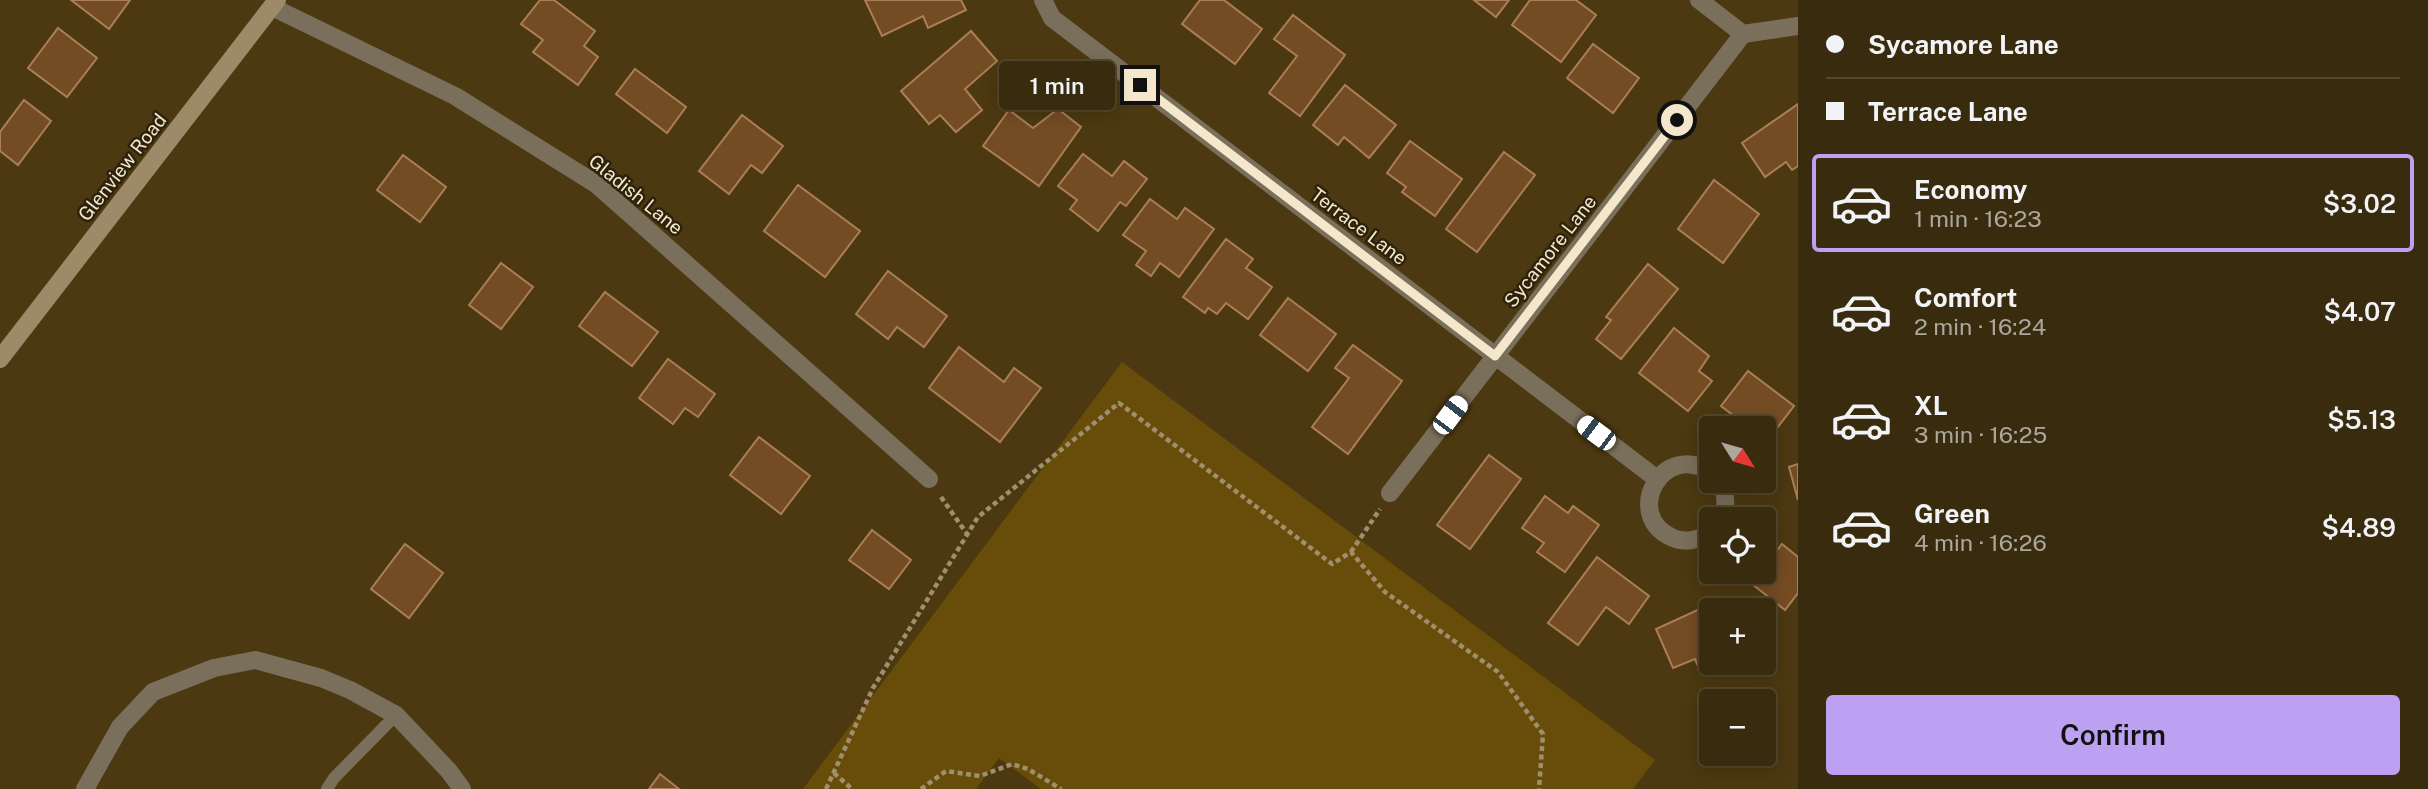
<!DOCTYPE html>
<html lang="en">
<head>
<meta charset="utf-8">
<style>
  :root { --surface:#392b0d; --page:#44371b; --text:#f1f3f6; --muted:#aba79d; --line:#53472e; --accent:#bca0f2 }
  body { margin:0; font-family:"Public Sans",sans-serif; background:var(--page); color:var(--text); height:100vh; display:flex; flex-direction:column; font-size:26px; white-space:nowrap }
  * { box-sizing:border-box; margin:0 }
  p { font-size:23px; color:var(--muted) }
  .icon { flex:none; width:38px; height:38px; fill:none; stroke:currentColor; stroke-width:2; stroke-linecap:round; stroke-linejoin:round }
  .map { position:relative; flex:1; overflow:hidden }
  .side { display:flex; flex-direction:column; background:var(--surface); width:630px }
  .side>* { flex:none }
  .top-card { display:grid; align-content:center; height:154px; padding:0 28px; background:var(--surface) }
  .needle { width:46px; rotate:127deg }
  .tools { position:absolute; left:1699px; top:416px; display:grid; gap:14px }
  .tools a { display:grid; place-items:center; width:77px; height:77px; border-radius:7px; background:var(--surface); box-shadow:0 4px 18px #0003,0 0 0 2px var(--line); font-size:35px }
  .end { position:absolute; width:32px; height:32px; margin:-16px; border:9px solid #f5e7cc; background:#111; box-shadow:0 0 0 4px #111 }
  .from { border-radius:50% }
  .bubble { position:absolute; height:49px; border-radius:7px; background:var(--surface); box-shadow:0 4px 18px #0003,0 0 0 2px var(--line); font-size:23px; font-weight:600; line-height:49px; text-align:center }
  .car { position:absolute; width:21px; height:42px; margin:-21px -10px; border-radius:9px; box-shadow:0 0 5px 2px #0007; background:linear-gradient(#fff 24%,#345 0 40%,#fff 0 76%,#345 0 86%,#fff 0) }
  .top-card b { display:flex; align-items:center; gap:24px; height:66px; font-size:26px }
  .top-card b+b { border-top:2px solid var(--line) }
  .top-card i { width:18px; height:18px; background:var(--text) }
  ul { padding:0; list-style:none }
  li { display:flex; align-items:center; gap:21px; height:98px; margin:0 14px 10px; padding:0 14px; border:4px solid transparent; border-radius:7px }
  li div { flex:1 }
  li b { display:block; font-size:26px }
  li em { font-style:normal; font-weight:600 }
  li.current { border-color:var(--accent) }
  li>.icon { width:63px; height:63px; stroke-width:1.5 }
  .button { display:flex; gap:14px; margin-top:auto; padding:14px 28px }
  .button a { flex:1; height:80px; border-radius:7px; background:var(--accent); color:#111; font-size:28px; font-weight:600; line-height:80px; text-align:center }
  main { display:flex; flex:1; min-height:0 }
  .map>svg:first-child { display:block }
  .green { fill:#684d0a }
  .building { fill:#744c24; stroke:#aa7f57; stroke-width:2 }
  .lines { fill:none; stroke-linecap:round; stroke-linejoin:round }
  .path { stroke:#9f8f6d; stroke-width:4.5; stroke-dasharray:5 3.5; stroke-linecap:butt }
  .lane { stroke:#7a6f5a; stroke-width:12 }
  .street { stroke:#7a6f5a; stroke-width:18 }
  .secondary { stroke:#9c8a68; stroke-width:18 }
  .route { stroke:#f5e7cc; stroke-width:9 }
  .labels { text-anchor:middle; stroke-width:5; stroke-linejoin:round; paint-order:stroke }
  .street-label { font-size:19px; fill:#f5e7cc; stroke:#2d220c }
</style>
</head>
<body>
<main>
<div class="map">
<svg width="1798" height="789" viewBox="0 0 1798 789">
  <rect width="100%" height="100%" fill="#4c3911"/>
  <path class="green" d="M1122 362 1655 760 1633 789H1041L999 758 976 789H803Z"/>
  <g class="building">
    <path d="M71 0H130L109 29Z"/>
    <path d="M540 0H554L595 31 584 46 598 57 578 85 533 52 543 40 521 24Z"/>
    <path d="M865 0H961L966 10 928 28 923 16 882 36Z"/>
    <path d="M1200 0H1224L1262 29 1235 64 1182 24Z"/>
    <path d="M1474 0H1509L1496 17Z"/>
    <path d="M1530 0H1576L1596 15 1561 62 1512 25Z"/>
    <path d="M1293 15 1345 55 1300 116 1269 93 1297 56 1274 39Z"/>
    <path d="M58 28 97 58 67 97 28 68Z"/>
    <path d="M971 31 997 61 965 89 982 110 956 132 940 115 929 124 901 91Z"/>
    <path d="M1593 44 1639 78 1613 113 1567 78Z"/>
    <path d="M635 69 686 107 667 133 616 94Z"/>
    <path d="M1345 85 1396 125 1369 158 1344 137 1338 145 1313 125Z"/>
    <path d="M24 100 51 121 18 165 0 151V132Z"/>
    <path d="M1798 104V166L1792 170 1786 162 1765 177 1742 143Z"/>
    <path d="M1058 109 1081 127 1039 186 983 146 1009 110 1033 128Z"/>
    <path d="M742 115 783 146 762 173 751 165 729 194 699 171Z"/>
    <path d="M1410 141 1462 179 1435 216 1402 192 1406 187 1387 173Z"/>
    <path d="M1504 152 1535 175 1477 252 1446 229Z"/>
    <path d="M1083 154 1112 176 1124 161 1147 179 1126 206 1120 202 1098 231 1070 209 1077 200 1058 186Z"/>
    <path d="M403 155 446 187 420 222 377 190Z"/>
    <path d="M1714 180 1759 214 1723 263 1678 229Z"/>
    <path d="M798 185 860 231 825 277 764 231Z"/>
    <path d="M1150 199 1177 219 1185 208 1214 229 1179 277 1160 263 1151 276 1136 265 1146 251 1123 235Z"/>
    <path d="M1226 239 1253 259 1246 268 1272 287 1248 319 1226 303 1217 314 1208 308 1205 313 1183 297Z"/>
    <path d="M501 263 533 287 501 329 469 305Z"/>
    <path d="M1648 264 1678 289 1621 359 1596 339 1611 320 1606 317Z"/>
    <path d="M888 271 947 316 924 347 897 327 888 339 856 314Z"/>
    <path d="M605 292 658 332 632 366 579 326Z"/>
    <path d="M1288 298 1336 334 1308 371 1260 335Z"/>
    <path d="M1674 328 1709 356 1699 371 1712 381 1688 411 1639 373Z"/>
    <path d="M1353 345 1402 381 1348 454 1312 427 1349 378 1335 368Z"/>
    <path d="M959 347 1004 382 1014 368 1041 388 1000 442 929 388Z"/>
    <path d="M668 359 715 394 698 417 685 408 673 424 639 398Z"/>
    <path d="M1748 371 1794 406 1767 441 1764 438V429H1751L1721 406Z"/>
    <path d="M759 437 810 476 781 514 730 475Z"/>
    <path d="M1489 455 1521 479 1470 549 1437 525Z"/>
    <path d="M1798 464V500L1789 467Z"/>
    <path d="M1545 496 1568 513 1573 506 1599 525 1565 572 1537 552 1544 543 1522 528Z"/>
    <path d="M872 530 911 560 889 589 849 560Z"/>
    <path d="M405 544 443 573 409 618 371 589Z"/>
    <path d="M1782 544 1798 557V593L1785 610 1752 584 1760 572H1764V567Z"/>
    <path d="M1597 557 1649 596 1629 624 1606 607 1578 645 1548 623Z"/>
    <path d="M1715 602 1719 611H1712V663H1717L1700 671 1695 659 1673 668 1656 629Z"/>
    <path d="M660 774 679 789H649Z"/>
  </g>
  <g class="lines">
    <g class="path">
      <path d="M941 497 967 534"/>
      <path d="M1351 552 1380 509"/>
      <path d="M834 773 852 789"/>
      <path d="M826 789 873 688 978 517 1119 403 1332 564 1351 552 1385 592 1498 672 1543 734 1539 789"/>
      <path d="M921 789 946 771 980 776 1012 764 1028 769 1061 789"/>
    </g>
    <path class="lane" d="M327 789 334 778 396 715"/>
    <g class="street">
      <path d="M1043 0 1052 18 1657 479"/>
      <path d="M1699 0 1743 34"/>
      <path d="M272 7 455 96 596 184 929 479"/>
      <path d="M1743 34 1798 26"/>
      <path d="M1712 473C1662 439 1623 515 1671 537 1685 544 1698 540 1712 532"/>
      <path d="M1719 481C1727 494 1727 506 1722 520"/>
      <path d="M1390 493 1743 34"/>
      <path d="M85 789 120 727 153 692 214 668 255 660 321 678 350 690 396 715 449 771 462 789"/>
    </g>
    <path class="secondary" d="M0 359 277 0"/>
  </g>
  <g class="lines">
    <path class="route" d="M1140 85 1495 356 1677 120"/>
  </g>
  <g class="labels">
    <g class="street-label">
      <text transform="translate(122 167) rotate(-52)" y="7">Glenview Road</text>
      <text transform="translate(636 194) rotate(39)" y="7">Gladish Lane</text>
      <text transform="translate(1359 226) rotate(37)" y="7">Terrace Lane</text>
      <text transform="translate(1550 251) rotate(-52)" y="7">Sycamore Lane</text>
    </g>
  </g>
</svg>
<div class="tools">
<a><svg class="needle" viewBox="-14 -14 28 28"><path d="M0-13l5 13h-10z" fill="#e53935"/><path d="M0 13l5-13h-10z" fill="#aba79d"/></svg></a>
<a><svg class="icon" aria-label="locate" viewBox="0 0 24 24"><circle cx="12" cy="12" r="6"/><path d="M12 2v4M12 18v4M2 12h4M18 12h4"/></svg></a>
<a>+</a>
<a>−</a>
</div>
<i class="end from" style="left:1677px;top:120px"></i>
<i class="end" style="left:1140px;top:85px"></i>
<div class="bubble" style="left:999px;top:61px;width:116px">1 min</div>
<i class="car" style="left:1450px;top:415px;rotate:37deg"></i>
<i class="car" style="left:1596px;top:433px;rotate:307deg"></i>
</div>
<section class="side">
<div class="top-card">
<b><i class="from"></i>Sycamore Lane</b>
<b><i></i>Terrace Lane</b>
</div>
<ul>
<li class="current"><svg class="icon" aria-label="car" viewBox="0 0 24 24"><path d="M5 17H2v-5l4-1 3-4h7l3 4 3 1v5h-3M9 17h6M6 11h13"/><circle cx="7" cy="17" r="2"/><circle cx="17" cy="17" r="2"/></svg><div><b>Economy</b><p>1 min · 16:23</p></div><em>$3.02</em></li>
<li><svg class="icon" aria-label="car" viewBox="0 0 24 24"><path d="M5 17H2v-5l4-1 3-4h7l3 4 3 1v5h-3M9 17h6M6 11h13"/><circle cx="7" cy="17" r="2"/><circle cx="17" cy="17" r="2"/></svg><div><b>Comfort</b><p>2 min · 16:24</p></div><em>$4.07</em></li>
<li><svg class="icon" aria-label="car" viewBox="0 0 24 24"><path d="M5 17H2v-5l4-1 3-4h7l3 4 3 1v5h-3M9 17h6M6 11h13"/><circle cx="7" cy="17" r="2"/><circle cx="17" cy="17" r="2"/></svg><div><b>XL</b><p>3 min · 16:25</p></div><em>$5.13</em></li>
<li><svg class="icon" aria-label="car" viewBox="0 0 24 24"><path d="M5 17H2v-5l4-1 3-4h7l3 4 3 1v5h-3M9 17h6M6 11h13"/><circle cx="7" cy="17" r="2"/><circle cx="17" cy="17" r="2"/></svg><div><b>Green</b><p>4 min · 16:26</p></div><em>$4.89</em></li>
</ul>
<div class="button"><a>Confirm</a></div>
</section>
</main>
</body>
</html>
